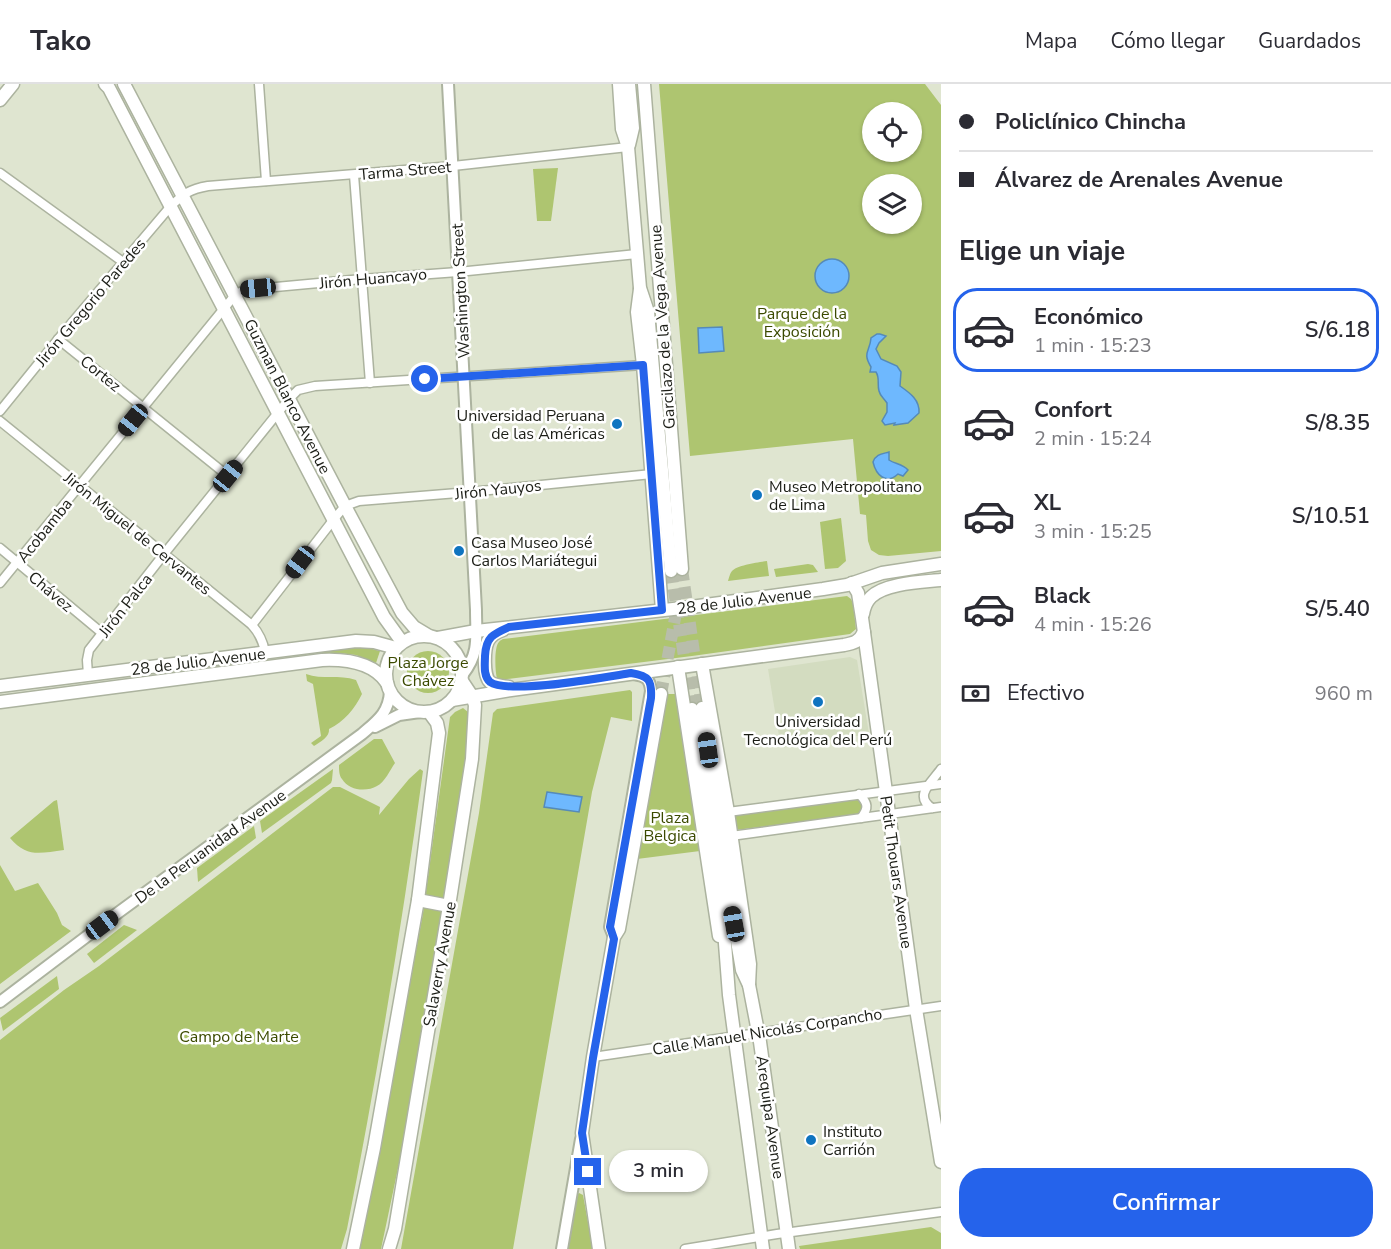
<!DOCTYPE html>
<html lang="es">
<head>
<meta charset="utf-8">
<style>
  :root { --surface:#fff; --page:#f2f2f3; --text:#2b2b33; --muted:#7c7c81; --line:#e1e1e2; --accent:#2563eb }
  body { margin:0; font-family:"Nunito Sans",sans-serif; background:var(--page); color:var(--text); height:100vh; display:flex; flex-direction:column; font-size:22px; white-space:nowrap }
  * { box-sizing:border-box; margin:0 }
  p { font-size:20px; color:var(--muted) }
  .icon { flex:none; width:33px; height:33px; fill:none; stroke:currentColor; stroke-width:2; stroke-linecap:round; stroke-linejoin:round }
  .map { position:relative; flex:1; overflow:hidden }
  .details { display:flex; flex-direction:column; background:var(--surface); width:450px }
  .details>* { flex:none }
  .banner { display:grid; align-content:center; height:132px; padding:0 18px; background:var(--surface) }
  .fabs { position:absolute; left:862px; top:18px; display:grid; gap:12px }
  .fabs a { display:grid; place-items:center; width:60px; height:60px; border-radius:50%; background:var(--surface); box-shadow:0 2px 4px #0004; font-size:30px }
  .end { position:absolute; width:27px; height:27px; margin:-14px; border:8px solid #2563eb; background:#fff; box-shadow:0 0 0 3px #fff }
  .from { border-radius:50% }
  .bubble { position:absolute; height:42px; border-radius:21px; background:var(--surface); box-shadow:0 2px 4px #0004; font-size:20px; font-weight:600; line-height:42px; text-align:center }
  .car { position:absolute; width:18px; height:36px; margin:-18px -9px; border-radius:8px; box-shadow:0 0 4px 2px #0007; background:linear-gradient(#222 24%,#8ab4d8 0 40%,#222 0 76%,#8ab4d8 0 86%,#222 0) }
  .banner b { display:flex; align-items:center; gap:21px; height:57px; font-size:22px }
  .banner b+b { border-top:2px solid var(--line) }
  .banner i { width:15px; height:15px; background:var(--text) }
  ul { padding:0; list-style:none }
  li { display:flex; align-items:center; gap:18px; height:84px; margin:0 12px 9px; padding:0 6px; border:3px solid transparent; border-radius:24px }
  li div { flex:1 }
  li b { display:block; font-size:22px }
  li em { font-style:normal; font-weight:600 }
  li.current { border-color:var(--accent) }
  li>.icon { width:54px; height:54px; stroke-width:1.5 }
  h2 { padding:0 18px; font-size:27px; line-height:72px }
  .pay { display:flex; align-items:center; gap:15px; height:66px; padding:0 18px; font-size:22px }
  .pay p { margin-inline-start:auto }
  .primary-button { display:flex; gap:12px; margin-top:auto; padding:12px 18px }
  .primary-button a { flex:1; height:69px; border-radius:24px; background:var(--accent); color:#fff; font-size:24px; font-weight:600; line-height:69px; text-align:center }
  header { display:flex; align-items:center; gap:36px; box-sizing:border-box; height:84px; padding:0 30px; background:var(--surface); border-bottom:2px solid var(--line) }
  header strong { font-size:28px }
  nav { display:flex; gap:33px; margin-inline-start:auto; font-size:21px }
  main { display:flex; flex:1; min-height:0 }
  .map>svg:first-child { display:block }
  .built { fill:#d3dcc0 }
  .green { fill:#aec570; fill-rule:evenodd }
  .water { fill:#6eb8fe; stroke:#558ab8; stroke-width:1.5 }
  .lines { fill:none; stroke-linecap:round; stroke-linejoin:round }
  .secondary-tunnel { stroke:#b8bdab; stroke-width:12; stroke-dasharray:12 6; stroke-linecap:butt }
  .primary-tunnel { stroke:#b8bdab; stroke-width:12; stroke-dasharray:12 6; stroke-linecap:butt }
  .minor-casing { stroke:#acb39f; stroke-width:11 }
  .tertiary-casing { stroke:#acb39f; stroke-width:14 }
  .secondary-casing { stroke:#acb39f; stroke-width:15 }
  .primary-casing { stroke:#acb39f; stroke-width:15 }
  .minor { stroke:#fff; stroke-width:8 }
  .tertiary { stroke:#fff; stroke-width:10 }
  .secondary { stroke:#fff; stroke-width:12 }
  .primary { stroke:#fff; stroke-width:12 }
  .route { stroke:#2563eb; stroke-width:8 }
  .poi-dot { fill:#0f74c0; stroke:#fff; stroke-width:2 }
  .labels { text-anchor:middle; stroke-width:5; stroke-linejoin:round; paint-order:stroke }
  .street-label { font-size:16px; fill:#1b1d16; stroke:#fff }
  .park-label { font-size:16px; fill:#3b4a00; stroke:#fff }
  .poi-label { font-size:16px; fill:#1b1d16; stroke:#fff; text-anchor:start }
</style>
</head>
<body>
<header>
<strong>Tako</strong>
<nav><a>Mapa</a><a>Cómo llegar</a><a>Guardados</a></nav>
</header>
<main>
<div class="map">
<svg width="941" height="1165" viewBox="0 0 941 1165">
  <rect width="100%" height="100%" fill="#dfe5d0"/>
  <path class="built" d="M850 573 857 576 869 650 781 664 768 585Z"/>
  <g class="green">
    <path d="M659 0H925L941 21V467L888 472 879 471 871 466 868 457 866 431 860 430 853 355 690 372ZM873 28H912V68H873ZM873 100H912V140H873Z"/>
    <path d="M558 84 551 137H537L533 85Z"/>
    <path d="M841 434 846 477 838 484 825 485 820 438Z"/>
    <path d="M767 477 769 492 728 497C729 494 730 489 732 487 737 481 759 478 767 477Z"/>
    <path d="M808 480 813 481 818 488 776 493 774 485Z"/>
    <path d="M847 512 851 515 853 519 856 545 850 550 692 572 507 595 500 596 497 594C495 588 494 562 499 558 500 556 502 556 503 555Z"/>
    <path d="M356 563H365L380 567 376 579 356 571 338 569H316Z"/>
    <circle cx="428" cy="588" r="21"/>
    <path d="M306 590C322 596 339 590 356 596L362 610C355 624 344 638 329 645 330 653 320 658 314 662L311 659 321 652 313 600 307 597Z"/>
    <path d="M630 606 632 608V637L611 633 592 708 513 1165H401L479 729 493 629 497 625Z"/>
    <path d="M667 610H676L700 767 637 775Z"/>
    <path d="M463 624 468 628 471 641 447 810 438 855 401 1070 381 1165H360L365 1141 423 829 450 633 455 628Z"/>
    <path d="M374 655H382L395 679C390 686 385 698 377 702 367 708 349 707 342 695 339 692 339 685 339 681Z"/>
    <path d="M333 685 332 696 331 699 262 749 260 737Z"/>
    <path d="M420 685 423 687C402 841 377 993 347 1145L341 1165H0V956L64 906 99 882 333 703H340L380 723 379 731 409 695Z"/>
    <path d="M855 715H861L863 727 857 731 736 746 735 730Z"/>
    <path d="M57 716 64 766C40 769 27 774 10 754L54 717Z"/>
    <path d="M254 742 256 754 198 798 197 784Z"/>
    <path d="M0 781 15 807 38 799 57 829 62 841 71 847 0 900Z"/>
    <path d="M124 841 137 846 94 879 87 870Z"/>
    <path d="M57 892 59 905 3 947 0 934Z"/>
    <path d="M579 1109 583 1111 593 1165H567L575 1112Z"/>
    <path d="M931 1143 941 1149V1165H800L799 1162Z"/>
  </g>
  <g class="water">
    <circle cx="832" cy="192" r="17"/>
    <path d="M722 243 724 267 699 269 698 244Z"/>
    <path d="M877 250H880L886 252 879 259 876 265 881 275 897 282 901 288 900 302C910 309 920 316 919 329L908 339 894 341 895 339 885 341 882 337 887 328V319C884 314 880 312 879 307 877 300 880 294 876 288H870L871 283C862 268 870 268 871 254Z"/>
    <path d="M889 368V376C895 380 903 380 908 386L903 392 898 390C886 401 876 391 873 378 876 370 882 370 889 368Z"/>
    <path d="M547 708 582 713 579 728 544 723Z"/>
  </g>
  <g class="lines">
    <path class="secondary-tunnel" d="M661 610 676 529"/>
    <g class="primary-tunnel">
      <path d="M682 485 702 624"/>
      <path d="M671 487 692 625"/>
    </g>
    <g class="minor-casing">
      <g id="minor">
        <path d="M259 0 266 97"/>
        <path d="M0 89 123 178"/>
        <path d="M354 91 370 299"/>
        <path d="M58 255 228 392"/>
        <path d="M0 327 64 248 170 123C183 110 190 105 208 102L453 82 628 63"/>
        <path d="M0 337 252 541C259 549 263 557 265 568"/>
        <path d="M0 464 102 549"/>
        <path d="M0 499 235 211 244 206 362 195 458 188 637 170"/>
        <path d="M252 541 334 435 345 422 359 417 470 408 652 390"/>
        <path d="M88 591 87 576 89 566 164 470 289 315 298 306 315 302 643 281"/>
        <path d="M859 710C868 719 869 724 861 734"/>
        <path d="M932 724C913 712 932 698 941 685"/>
        <path d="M728 728 941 700"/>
        <path d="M731 752 941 723"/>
        <path d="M593 973 941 922"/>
        <path d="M685 1165 777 1150 941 1128"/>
      </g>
    </g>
    <g class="tertiary-casing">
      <g id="tertiary">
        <path d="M448 0 476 526C476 552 480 569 463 590"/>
        <path d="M375 643 399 631 420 628"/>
        <path d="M614 853 610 843 651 607C650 595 646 592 634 590"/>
        <path d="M0 918 119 828 362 650C377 637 389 629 390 607"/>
        <path d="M562 1165 581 1055"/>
      </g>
    </g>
    <g class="secondary-casing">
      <g id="secondary">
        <path d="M105 0 109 4 384 533 402 558"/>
        <path d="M124 0 345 422 402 529 414 543 429 552"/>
        <path d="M640 205 637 228 643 281 662 526"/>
        <path d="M852 499 858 509 862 534 916 925 941 1078"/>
        <path d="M863 530C864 524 866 518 871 513 885 499 922 498 941 496"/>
        <path d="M503 546C497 548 491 551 488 557 484 565 483 592 490 598 495 602 503 602 509 603"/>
        <circle cx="424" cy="590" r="38"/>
        <path d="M438 554 476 547 691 523 823 505 847 501 882 489 941 480"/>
        <path d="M702 580 728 728 750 880 749 901"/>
        <path d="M678 583 719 852"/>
        <path d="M0 602 356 557 374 558 396 564"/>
        <path d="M452 616 511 606 844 561C854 559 859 558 864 548"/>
        <path d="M0 618 322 576C345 575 373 578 387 599"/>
        <path d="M418 816 449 822"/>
        <path d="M353 1165 374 1064 418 816 439 649 437 639 429 628"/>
        <path d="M389 1165 395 1145 449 822 472 675 475 621 472 612 462 597"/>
        <path d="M599 1165 582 1049 593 973 614 853 619 845 661 610"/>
      </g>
    </g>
    <g class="primary-casing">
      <g id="primary">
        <path d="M619 0 622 45 628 63 640 204 648 228 671 487"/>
        <path d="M644 0 682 485"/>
        <path d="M0 16 13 0"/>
        <path d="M629 61 633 44 629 0"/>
        <path d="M702 624 730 816 742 886 749 901 760 958 789 1165"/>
        <path d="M692 625 722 821 729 911 763 1165"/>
      </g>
    </g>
    <use href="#minor" class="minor"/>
    <use href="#tertiary" class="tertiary"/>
    <use href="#secondary" class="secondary"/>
    <use href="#primary" class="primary"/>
  </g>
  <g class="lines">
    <path class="route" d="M425 295 643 281 662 526 509 543C493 550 486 553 485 572 485 580 483 592 490 598 509 611 605 593 631 589 649 592 652 596 651 614L610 843 614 855 593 974 582 1049 588 1088"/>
  </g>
  <g class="poi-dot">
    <circle cx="617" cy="340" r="6"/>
    <circle cx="757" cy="411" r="6"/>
    <circle cx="459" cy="467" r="6"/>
    <circle cx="818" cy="618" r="6"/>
    <circle cx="811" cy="1056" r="6"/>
  </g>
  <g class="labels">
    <g class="street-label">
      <text transform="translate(405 86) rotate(-5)" y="6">Tarma Street</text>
      <text transform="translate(373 194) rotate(-5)" y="6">Jirón Huancayo</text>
      <text transform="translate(460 207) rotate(-93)" y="6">Washington Street</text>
      <text transform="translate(90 218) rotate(-50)" y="6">Jirón Gregorio Paredes</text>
      <text transform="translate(662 243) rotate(-94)" y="6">Garcilazo de la Vega Avenue</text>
      <text transform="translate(101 289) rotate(39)" y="6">Cortez</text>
      <text transform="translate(288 312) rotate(63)" y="6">Guzman Blanco Avenue</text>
      <text transform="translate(498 405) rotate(-6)" y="6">Jirón Yauyos</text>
      <text transform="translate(44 446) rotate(-51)" y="6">Acobamba</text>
      <text transform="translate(138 449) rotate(39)" y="6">Jirón Miguel de Cervantes</text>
      <text transform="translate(51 507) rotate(40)" y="6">Chávez</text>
      <text transform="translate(744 516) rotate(-7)" y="6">28 de Julio Avenue</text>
      <text transform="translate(125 521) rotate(-52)" y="6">Jirón Palca</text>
      <text transform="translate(198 577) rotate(-7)" y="6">28 de Julio Avenue</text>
      <text transform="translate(210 762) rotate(-36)" y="6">De la Peruanidad Avenue</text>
      <text transform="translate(897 788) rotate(82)" y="6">Petit Thouars Avenue</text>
      <text transform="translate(439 880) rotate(-80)" y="6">Salaverry Avenue</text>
      <text transform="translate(767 947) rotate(-9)" y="6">Calle Manuel Nicolás Corpancho</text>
      <text transform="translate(771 1033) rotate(82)" y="6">Arequipa Avenue</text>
    </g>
    <g class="park-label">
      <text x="802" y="235">Parque de la<tspan x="802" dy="18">Exposición</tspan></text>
      <text x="428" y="584">Plaza Jorge<tspan x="428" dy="18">Chávez</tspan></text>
      <text x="670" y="739">Plaza<tspan x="670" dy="18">Belgica</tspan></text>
      <text x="239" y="958">Campo de Marte</text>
    </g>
    <g class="poi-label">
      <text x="605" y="337" text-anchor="end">Universidad Peruana<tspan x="605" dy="18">de las Américas</tspan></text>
      <text x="769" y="408">Museo Metropolitano<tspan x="769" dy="18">de Lima</tspan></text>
      <text x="471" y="464">Casa Museo José<tspan x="471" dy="18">Carlos Mariátegui</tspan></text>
      <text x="818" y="643" text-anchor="middle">Universidad<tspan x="818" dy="18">Tecnológica del Perú</tspan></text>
      <text x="823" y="1053">Instituto<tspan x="823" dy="18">Carrión</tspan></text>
    </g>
  </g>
</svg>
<div class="fabs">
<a><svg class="icon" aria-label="locate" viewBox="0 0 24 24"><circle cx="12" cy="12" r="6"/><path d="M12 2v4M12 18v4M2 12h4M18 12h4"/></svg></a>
<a><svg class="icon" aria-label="layers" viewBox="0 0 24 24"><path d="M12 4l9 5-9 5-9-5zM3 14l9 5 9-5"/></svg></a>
</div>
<i class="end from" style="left:425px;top:295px"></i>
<i class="end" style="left:588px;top:1088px"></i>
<div class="bubble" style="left:609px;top:1066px;width:99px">3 min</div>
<i class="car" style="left:258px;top:204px;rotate:264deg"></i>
<i class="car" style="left:133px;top:336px;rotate:219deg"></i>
<i class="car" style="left:228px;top:392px;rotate:39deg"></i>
<i class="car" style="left:300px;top:478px;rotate:217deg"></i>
<i class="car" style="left:708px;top:666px;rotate:352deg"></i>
<i class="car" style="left:734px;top:840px;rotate:350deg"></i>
<i class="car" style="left:102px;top:841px;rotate:53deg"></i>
</div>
<section class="details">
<div class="banner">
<b><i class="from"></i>Policlínico Chincha</b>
<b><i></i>Álvarez de Arenales Avenue</b>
</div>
<h2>Elige un viaje</h2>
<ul>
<li class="current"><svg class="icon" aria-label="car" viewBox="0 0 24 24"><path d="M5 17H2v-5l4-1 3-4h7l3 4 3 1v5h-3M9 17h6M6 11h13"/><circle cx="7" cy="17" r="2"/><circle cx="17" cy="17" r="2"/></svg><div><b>Económico</b><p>1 min · 15:23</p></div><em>S/6.18</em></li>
<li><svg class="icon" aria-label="car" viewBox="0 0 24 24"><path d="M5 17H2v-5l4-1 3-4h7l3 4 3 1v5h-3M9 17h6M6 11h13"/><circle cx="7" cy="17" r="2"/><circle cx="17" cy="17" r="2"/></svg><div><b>Confort</b><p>2 min · 15:24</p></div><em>S/8.35</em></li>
<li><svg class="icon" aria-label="car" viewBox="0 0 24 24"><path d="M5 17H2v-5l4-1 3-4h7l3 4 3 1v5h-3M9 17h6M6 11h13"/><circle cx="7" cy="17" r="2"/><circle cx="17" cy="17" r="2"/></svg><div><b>XL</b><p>3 min · 15:25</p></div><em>S/10.51</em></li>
<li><svg class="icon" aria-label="car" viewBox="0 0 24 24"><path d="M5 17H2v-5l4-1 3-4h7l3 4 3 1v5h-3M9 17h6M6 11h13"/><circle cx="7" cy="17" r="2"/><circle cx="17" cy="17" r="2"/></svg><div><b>Black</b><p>4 min · 15:26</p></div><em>S/5.40</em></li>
</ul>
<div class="pay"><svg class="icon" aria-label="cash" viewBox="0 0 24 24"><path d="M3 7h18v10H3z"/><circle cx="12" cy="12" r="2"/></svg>Efectivo<p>960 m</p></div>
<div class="primary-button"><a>Confirmar</a></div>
</section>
</main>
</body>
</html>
